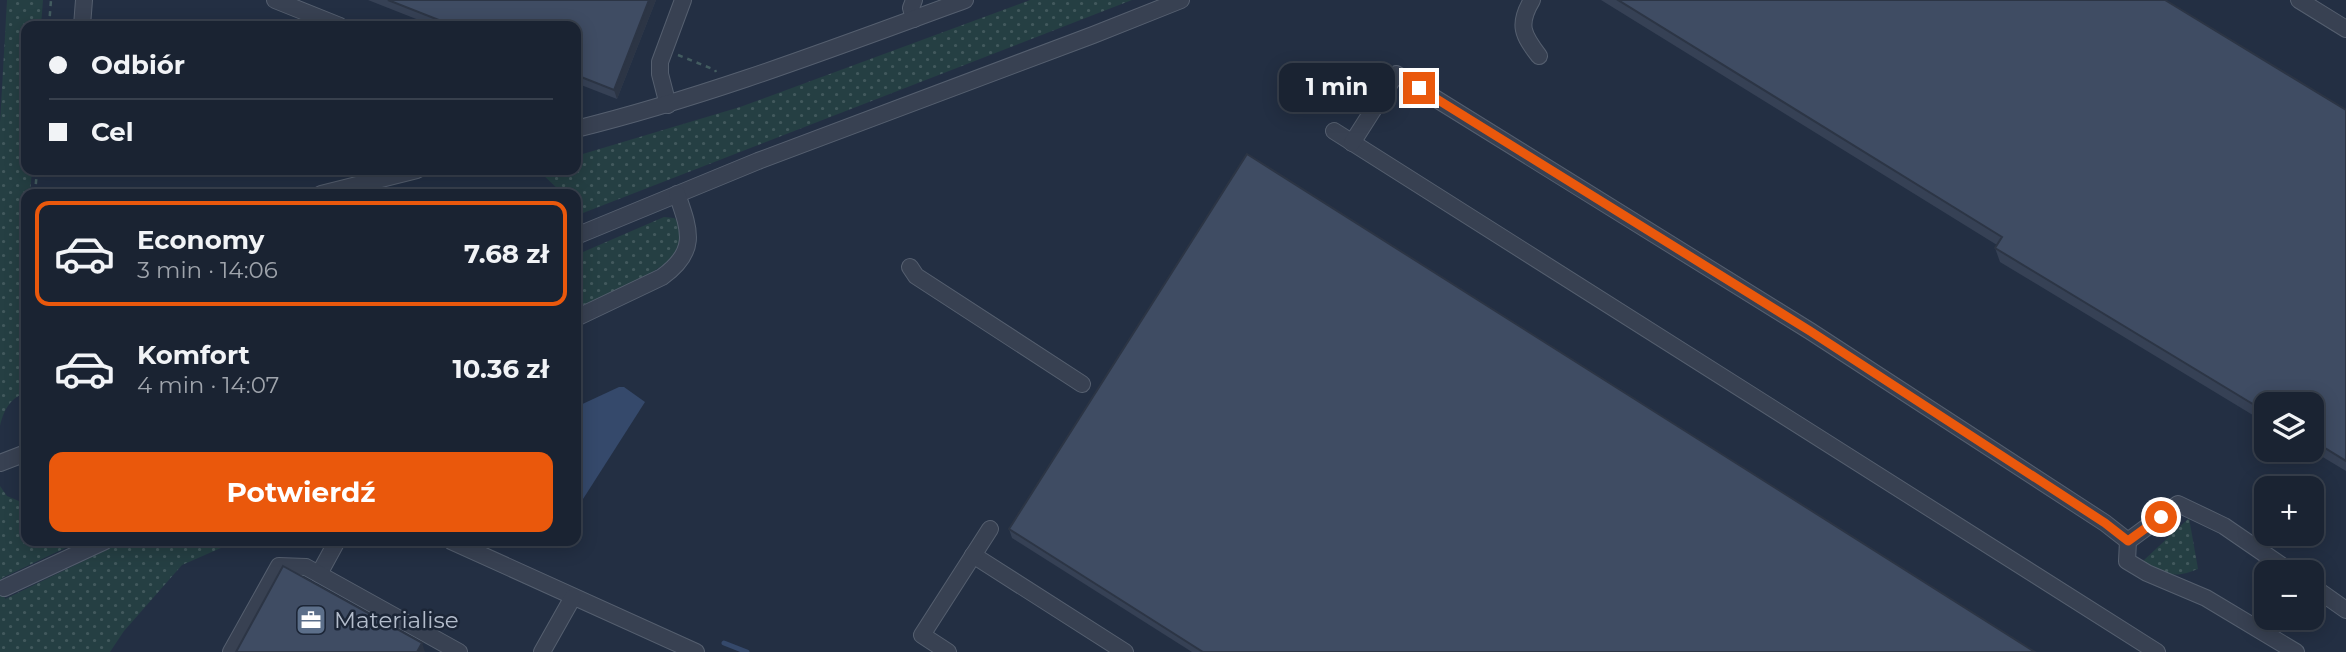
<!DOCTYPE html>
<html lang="pl">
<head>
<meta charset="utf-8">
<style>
  :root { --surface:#1a2332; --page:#232b3a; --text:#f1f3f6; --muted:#9fa4ac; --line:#38404d; --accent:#ea580c }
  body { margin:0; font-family:Montserrat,sans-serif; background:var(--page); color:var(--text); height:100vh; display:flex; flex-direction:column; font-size:26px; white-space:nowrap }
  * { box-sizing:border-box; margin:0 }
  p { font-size:23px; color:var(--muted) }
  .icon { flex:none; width:38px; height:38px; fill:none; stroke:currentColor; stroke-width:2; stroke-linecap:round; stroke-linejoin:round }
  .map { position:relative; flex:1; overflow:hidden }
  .details { position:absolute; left:21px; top:189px; width:560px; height:357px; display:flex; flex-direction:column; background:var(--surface); border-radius:14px; box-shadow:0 4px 18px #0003,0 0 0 2px var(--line) }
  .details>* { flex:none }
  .hud { position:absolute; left:21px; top:21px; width:560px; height:154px; border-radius:14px; box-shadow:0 4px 18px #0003,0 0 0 2px var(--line); display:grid; align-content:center; height:154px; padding:0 28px; background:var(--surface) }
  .controls { position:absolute; left:2254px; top:392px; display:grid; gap:14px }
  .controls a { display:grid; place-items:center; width:70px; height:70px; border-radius:14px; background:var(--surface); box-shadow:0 4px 18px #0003,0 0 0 2px var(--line); font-size:35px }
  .end { position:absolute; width:32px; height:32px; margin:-16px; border:9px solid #ea580c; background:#fff; box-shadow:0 0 0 4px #fff }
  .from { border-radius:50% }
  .bubble { position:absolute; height:49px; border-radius:14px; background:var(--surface); box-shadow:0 4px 18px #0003,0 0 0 2px var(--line); font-size:23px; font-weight:700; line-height:49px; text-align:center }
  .hud b { display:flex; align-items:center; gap:24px; height:66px; font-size:26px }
  .hud b+b { border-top:2px solid var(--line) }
  .hud i { width:18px; height:18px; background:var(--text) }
  ul { padding:12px 0 0; list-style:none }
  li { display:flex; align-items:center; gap:21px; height:105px; margin:0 14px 10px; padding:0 14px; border:4px solid transparent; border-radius:14px }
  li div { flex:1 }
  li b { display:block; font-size:26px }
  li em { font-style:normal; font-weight:700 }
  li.on { border-color:var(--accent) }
  li>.icon { width:63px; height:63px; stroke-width:1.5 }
  .primary-button { display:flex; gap:14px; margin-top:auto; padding:14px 28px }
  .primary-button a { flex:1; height:80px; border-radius:14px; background:var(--accent); color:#fff; font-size:28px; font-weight:700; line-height:80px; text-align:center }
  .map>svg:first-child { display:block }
  .grass { fill:url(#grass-dots) }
  .water { fill:#35496b }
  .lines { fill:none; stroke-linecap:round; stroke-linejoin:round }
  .stream { stroke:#35496b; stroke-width:5 }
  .minor-casing { stroke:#555f6f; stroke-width:18 }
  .path { stroke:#435c60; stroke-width:2.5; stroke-dasharray:5 5; stroke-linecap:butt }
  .minor { stroke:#384152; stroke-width:16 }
  .wall { fill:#364155 }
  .shaded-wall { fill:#2c3545 }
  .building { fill:#3f4c63; stroke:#2c3545; stroke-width:2 }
  .route { stroke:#ea580c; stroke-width:9 }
  .labels { text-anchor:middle; stroke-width:5; stroke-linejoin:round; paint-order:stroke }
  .poi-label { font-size:23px; fill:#b4bdcc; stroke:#1c2637; text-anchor:start }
</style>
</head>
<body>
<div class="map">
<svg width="2346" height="652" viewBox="0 0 2346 652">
  <defs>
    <pattern id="grass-dots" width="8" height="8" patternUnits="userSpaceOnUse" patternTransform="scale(1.75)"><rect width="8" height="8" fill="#253f43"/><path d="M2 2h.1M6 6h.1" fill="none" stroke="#42595d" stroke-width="1.8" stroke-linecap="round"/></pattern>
  </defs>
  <rect width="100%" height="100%" fill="#232f43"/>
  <g class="grass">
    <path d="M7 0H43L41 26H26V170H32L30 194H26V244L20 330 26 350V400L24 393C9 400 4 410 0 426V123Z"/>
    <path d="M1030 0H1132L583 213 576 206V194H563L538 170H576V156L740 107Z"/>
    <path d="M664 217 674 218 683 225C682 231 682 241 680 247 670 271 600 297 576 308V255Z"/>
    <path d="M0 486 7 496 26 504V541H80L2 578 5 599 125 541H237L182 565 124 631 110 652H0Z"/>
    <path d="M2189 518 2198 569C2173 579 2166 575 2143 561Z"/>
  </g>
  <path class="water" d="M619 387H624L645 402 576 510V407Z"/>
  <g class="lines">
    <path class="stream" d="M724 643 747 652"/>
    <g class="minor-casing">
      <g id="minor">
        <path d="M275 0 340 26"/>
        <path d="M914 0 911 8 914 19"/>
        <path d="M1532 0C1517 25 1523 35 1539 56"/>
        <path d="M2299 0 2346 29"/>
        <path d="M82 26 84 0"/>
        <path d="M668 105 660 74V62L683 0"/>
        <path d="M576 129C709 96 836 47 965 0"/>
        <path d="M1334 131 2157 652"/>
        <path d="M1352 143 1396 74 1810 331 2105 523 2128 541"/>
        <path d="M321 194 417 170"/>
        <path d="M576 236 758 161 1093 35 1181 0"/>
        <path d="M910 267 916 276 1082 384"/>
        <path d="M576 318 662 277C698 251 690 231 677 194"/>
        <path d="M0 463 26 453"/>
        <path d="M451 541 696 652"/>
        <path d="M973 555 1125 652"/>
        <path d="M2291 572 2224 526 2178 504 2128 541 2127 561 2147 573 2206 598 2296 652"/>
        <path d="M319 574 337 541"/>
        <path d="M2312 586 2346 610"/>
        <path d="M4 588 105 541"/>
        <path d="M231 652 279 566 306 567 459 652"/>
        <path d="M542 652 573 597"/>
        <path d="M948 652 922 635 990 529"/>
      </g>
    </g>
    <g class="path">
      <path d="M49 26 51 0"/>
      <path d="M678 55 715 70 716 72"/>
      <path d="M35 194 37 170"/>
    </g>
    <use href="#minor" class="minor"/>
  </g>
  <g class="wall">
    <path d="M368 0H656L617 99 576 83V26H434Z"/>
    <path d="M1601 0H2165L2346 110V471L2311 450H2312V404H2266V423L2000 262 1995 248 1997 245Z"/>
    <path d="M1009 529 2035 652H1192L1012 538Z"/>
  </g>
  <g class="shaded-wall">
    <path d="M649 0H656L617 99 614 90Z"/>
    <path d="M422 643 425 652H417Z"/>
  </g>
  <g class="building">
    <path d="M388 0H649L614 90 576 75V26H454Z"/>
    <path d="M1618 0H2165L2346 110V461L2312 440V404H2266V412L1995 248 2002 237Z"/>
    <path d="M1247 154 2035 652H1203L1009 529Z"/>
    <path d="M283 566 422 643 417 652H236Z"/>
  </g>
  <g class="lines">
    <path class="route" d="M1419 88 1810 331 2105 523 2128 541 2161 517"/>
  </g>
  <defs>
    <g id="office-square" transform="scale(1.575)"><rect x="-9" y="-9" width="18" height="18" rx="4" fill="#5c6f8a" stroke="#1c2637"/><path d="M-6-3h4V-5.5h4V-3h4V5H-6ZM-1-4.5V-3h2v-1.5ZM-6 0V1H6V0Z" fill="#fff"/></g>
  </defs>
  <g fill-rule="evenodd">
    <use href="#office-square" x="311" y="620"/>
  </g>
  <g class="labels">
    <g class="poi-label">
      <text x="334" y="628">Materialise</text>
    </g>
  </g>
</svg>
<div class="controls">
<a><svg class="icon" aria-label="layers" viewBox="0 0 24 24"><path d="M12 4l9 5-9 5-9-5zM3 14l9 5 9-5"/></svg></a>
<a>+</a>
<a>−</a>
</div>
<i class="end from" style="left:2161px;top:517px"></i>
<i class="end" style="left:1419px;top:88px"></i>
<div class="bubble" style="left:1279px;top:63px;width:116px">1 min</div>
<div class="hud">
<b><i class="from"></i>Odbiór</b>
<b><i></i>Cel</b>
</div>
<section class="details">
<ul>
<li class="on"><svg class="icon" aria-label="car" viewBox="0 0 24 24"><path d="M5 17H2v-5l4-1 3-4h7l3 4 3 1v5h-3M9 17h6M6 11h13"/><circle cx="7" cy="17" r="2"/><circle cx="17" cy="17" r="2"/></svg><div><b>Economy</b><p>3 min · 14:06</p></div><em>7.68 zł</em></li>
<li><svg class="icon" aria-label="car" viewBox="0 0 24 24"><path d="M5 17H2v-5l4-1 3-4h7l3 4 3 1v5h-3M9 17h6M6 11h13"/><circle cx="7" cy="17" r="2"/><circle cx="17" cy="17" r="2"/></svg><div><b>Komfort</b><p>4 min · 14:07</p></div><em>10.36 zł</em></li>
</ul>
<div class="primary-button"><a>Potwierdź</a></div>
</section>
</div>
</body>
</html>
